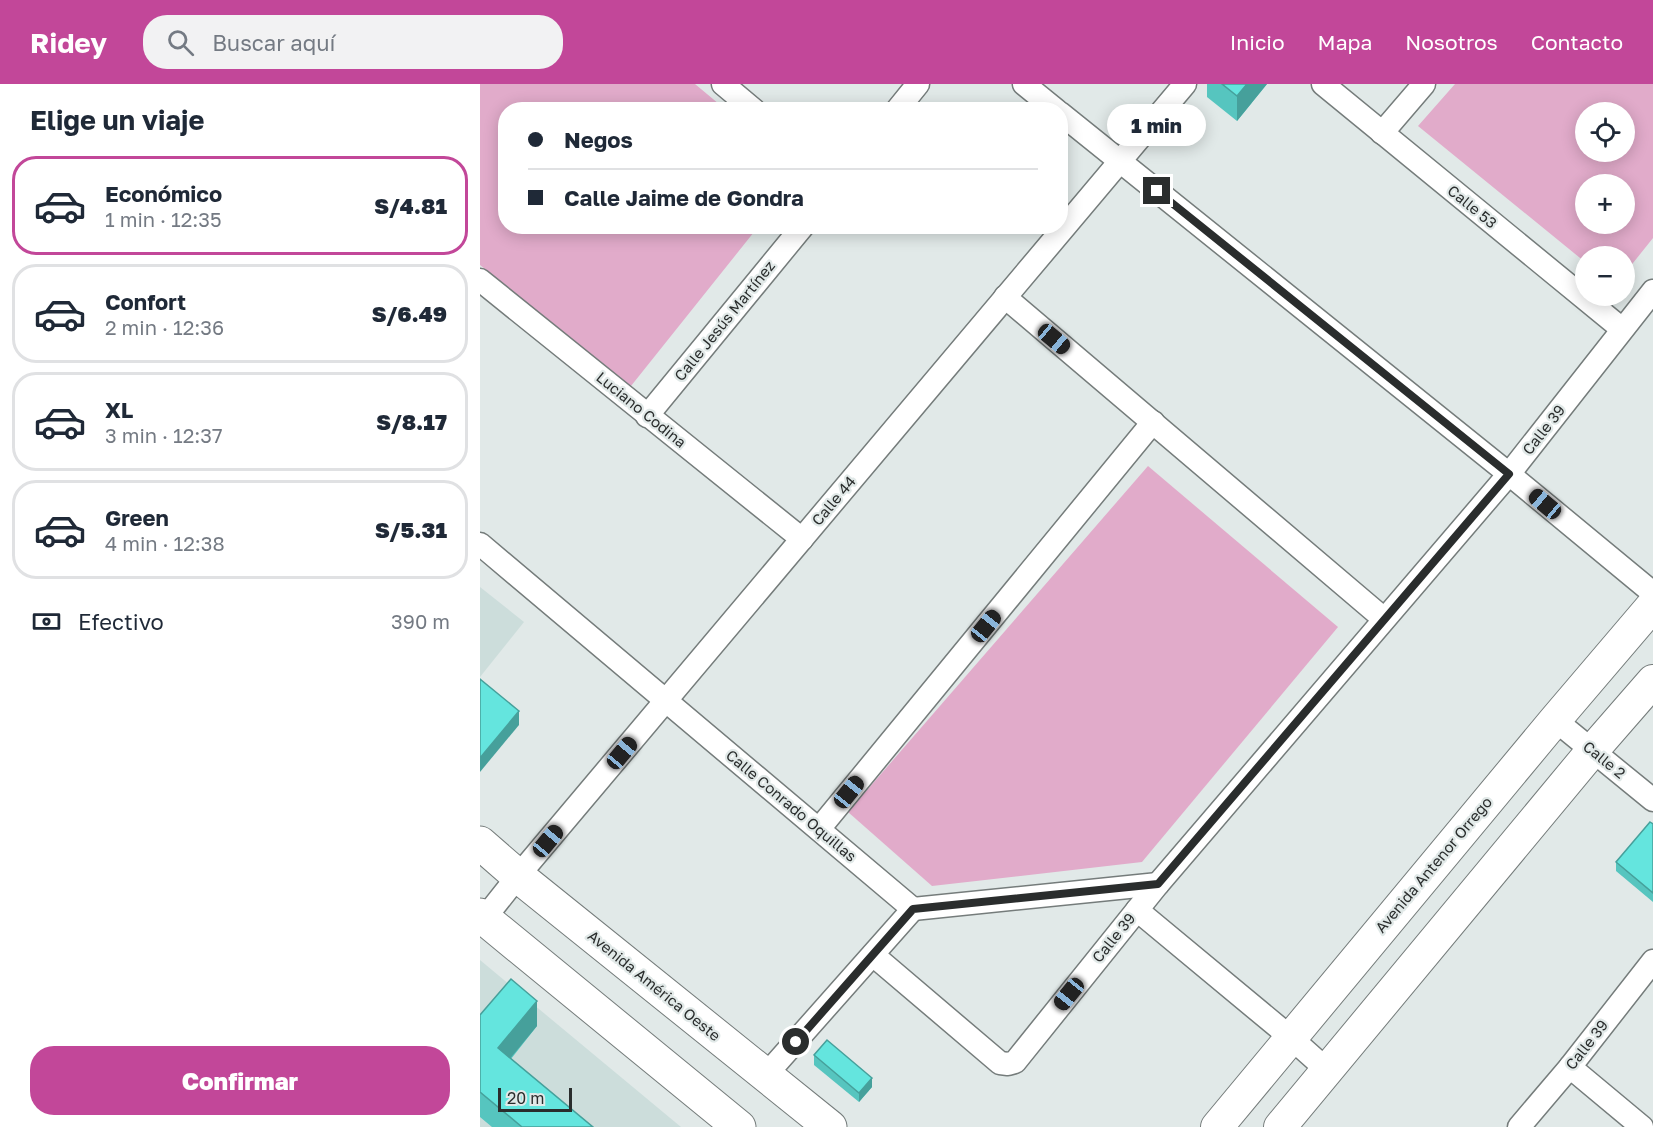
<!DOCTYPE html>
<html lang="es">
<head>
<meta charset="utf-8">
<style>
  :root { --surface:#fff; --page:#f2f2f3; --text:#1f2937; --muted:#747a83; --line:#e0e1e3; --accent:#c24799 }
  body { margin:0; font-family:"Golos Text",sans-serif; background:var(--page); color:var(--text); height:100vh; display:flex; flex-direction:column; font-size:22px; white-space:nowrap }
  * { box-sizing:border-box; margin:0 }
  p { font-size:20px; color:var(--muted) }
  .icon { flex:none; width:33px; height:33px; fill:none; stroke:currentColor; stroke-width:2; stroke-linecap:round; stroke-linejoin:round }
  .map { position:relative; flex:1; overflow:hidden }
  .side { display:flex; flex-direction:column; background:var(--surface); width:480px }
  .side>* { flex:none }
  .top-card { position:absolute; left:18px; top:18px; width:570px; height:132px; border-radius:24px; box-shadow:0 3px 15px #0003; display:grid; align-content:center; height:132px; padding:0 30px; background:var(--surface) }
  .buttons { position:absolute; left:1095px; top:18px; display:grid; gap:12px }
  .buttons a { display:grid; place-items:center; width:60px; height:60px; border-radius:50%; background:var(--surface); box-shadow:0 3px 15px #0003; font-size:30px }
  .scale { position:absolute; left:18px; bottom:15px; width:74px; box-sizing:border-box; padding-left:6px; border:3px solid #2a2d2d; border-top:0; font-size:16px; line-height:21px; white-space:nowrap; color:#2a2d2d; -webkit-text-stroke:4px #e1e9e8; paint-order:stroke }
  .end { position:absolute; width:27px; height:27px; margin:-14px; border:8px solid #2a2d2d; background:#fff; box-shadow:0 0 0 3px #fff }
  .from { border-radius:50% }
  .bubble { position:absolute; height:42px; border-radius:21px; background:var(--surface); box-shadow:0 3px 15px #0003; font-size:20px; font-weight:800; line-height:42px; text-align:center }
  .car { position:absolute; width:18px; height:36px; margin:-18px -9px; border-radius:8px; box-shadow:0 0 4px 2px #0007; background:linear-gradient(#222 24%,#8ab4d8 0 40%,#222 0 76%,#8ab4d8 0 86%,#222 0) }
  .top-card b { display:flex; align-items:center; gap:21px; height:57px; font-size:22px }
  .top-card b+b { border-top:2px solid var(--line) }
  .top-card i { width:15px; height:15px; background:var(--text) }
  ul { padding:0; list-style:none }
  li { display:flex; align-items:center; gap:18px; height:99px; margin:0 12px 9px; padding:0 18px; border:3px solid var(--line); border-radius:24px }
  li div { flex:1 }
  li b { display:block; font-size:22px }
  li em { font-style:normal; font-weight:800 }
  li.active { border-color:var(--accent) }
  li>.icon { width:54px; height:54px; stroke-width:1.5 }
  h2 { padding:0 30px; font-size:27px; line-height:72px }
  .pay { display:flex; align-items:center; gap:15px; height:66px; padding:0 30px; font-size:22px }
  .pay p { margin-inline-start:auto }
  .primary-button { display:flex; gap:12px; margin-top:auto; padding:12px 30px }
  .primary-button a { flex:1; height:69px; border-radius:24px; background:var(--accent); color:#fff; font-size:24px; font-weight:800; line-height:69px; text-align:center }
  header { display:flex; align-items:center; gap:36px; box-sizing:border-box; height:84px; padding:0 30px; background:var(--accent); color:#fff }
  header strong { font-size:28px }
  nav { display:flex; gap:33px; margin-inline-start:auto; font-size:21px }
  .search { width:420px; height:54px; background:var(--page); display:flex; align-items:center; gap:15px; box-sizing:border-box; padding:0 21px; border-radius:24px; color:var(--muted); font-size:22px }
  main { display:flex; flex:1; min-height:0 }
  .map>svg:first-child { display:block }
  .built { fill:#ccdddb }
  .green { fill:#e1abca; fill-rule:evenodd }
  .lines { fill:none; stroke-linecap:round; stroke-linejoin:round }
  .street-casing { stroke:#757c7b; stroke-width:25 }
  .secondary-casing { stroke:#757c7b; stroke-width:34 }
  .primary-casing { stroke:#757c7b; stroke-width:35 }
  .street { stroke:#fff; stroke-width:22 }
  .secondary { stroke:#fff; stroke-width:32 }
  .primary { stroke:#fff; stroke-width:33 }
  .wall { fill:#56c5bf }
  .shaded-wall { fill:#46a09b }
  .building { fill:#64e5de; stroke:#46a09b; stroke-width:1.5 }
  .route { stroke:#2a2d2d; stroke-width:8 }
  .labels { text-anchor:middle; stroke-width:4.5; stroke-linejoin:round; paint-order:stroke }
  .street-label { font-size:15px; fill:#2a2d2d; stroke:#e1e9e8 }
</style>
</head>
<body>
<header>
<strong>Ridey</strong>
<div class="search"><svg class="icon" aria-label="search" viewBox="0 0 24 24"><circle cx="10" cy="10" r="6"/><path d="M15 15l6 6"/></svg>Buscar aquí</div>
<nav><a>Inicio</a><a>Mapa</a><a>Nosotros</a><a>Contacto</a></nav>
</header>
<main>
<section class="side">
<h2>Elige un viaje</h2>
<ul>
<li class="active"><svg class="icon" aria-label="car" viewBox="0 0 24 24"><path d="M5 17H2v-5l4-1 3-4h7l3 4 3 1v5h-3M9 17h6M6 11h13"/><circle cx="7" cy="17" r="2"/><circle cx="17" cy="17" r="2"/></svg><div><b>Económico</b><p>1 min · 12:35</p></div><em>S/4.81</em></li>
<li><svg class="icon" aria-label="car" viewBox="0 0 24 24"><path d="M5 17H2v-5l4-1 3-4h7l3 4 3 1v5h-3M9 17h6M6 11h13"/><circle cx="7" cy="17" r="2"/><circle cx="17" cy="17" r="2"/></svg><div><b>Confort</b><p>2 min · 12:36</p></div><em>S/6.49</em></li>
<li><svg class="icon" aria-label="car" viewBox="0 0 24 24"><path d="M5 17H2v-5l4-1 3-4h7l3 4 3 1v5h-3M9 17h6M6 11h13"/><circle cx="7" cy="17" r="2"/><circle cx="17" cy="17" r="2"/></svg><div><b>XL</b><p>3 min · 12:37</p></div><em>S/8.17</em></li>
<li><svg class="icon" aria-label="car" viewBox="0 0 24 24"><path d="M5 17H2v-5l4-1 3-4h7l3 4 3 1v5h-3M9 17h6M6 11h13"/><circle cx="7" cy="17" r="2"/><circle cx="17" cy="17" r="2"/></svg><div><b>Green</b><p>4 min · 12:38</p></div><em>S/5.31</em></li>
</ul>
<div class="pay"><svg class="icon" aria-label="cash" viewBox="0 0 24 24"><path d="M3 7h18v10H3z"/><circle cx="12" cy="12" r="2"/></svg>Efectivo<p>390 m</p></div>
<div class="primary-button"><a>Confirmar</a></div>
</section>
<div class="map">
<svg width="1173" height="1043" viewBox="0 0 1173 1043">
  <rect width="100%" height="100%" fill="#e1e9e8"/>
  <g class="built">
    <path d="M0 503 44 538 0 593Z"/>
    <path d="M0 876 201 1043H0Z"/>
  </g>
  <g class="green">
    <path d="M0 0H215L245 25 26 26V142L278 143 151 302 0 181Z"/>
    <path d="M975 0H1173V154L1145 189 1144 172H1106L1105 178 938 42ZM1106 28H1144V68H1106ZM1106 100H1144V140H1106Z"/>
    <path d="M668 382 858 543 662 778 452 802 368 728Z"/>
  </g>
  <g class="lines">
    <g class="street-casing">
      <g id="street">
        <path d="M243 0 274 26"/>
        <path d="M544 0 576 26"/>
        <path d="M843 0 1142 245"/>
        <path d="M417 26 438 0"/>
        <path d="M580 29 1029 390 1173 509"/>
        <path d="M902 49 944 0"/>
        <path d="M0 196 322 455"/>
        <path d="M525 213 904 535"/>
        <path d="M167 332 323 142"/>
        <path d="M0 460 433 825 678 800"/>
        <path d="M1075 636 1173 716"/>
        <path d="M339 745 673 338"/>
        <path d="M657 826 810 953 847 986"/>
        <path d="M4 835 38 792 705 0"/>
        <path d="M393 871 520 979 528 980 535 978 678 800 1029 390 1173 207"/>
        <path d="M1090 983 1162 1043"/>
        <path d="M285 992 433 825"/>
        <path d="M1039 1043 1090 983 1173 877"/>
      </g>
    </g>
    <g class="secondary-casing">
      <g id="secondary">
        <path d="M737 1043 1075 636 1173 521"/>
        <path d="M800 1043 1112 667 1173 597"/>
      </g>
    </g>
    <g class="primary-casing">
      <g id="primary">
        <path d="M0 759 38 792 350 1043"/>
        <path d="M0 831 259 1043"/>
      </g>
    </g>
    <use href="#street" class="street"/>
    <use href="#secondary" class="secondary"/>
    <use href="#primary" class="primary"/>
  </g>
  <g class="wall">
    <path d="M727 0H787L757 37 727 13Z"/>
    <path d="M1173 740V818L1136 787V778Z"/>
    <path d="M0 931 57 942 31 975 113 1043H12L0 1033Z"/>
    <path d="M334 971 392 1003 379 1018 334 981Z"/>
  </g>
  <g class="shaded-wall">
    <path d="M767 0H787L757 37V12Z"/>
    <path d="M39 627V641L0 688V674Z"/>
    <path d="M57 917V942L18 989V964Z"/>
    <path d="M392 994V1003L379 1018V1009Z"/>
  </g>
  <g class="building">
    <path d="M742 0H767L757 12Z"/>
    <path d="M0 595 39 627 0 674Z"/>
    <path d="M1170 738 1173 740V809L1136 778Z"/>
    <path d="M31 895 57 917 18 964 113 1043H42L0 1008V931Z"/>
    <path d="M347 956 392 994 379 1009 334 971Z"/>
  </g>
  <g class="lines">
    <path class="route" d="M316 958 433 825 678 800 1029 390 677 107"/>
  </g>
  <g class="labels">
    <g class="street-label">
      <text transform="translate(992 123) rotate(39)" y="5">Calle 53</text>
      <text transform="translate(245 237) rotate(-51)" y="5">Calle Jesús Martínez</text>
      <text transform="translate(161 326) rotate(39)" y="5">Luciano Codina</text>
      <text transform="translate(1064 346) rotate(-52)" y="5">Calle 39</text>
      <text transform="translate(354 417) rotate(-50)" y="5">Calle 44</text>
      <text transform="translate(1124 676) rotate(39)" y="5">Calle 2</text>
      <text transform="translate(311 722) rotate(40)" y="5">Calle Conrado Oquillas</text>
      <text transform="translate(954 781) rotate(-50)" y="5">Avenida Antenor Orrego</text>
      <text transform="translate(634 854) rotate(-51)" y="5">Calle 39</text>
      <text transform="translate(174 902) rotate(39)" y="5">Avenida América Oeste</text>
      <text transform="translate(1107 961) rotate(-52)" y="5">Calle 39</text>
    </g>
  </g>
</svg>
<div class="buttons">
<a><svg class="icon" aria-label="locate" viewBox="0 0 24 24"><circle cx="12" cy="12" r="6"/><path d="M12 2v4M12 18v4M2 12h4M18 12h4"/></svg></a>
<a>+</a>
<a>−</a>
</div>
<div class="scale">20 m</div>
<i class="end from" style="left:316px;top:958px"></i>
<i class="end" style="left:677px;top:107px"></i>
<div class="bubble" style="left:627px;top:20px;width:99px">1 min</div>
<i class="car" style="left:574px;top:255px;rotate:130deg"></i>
<i class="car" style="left:1065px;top:420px;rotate:310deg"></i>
<i class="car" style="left:506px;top:542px;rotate:39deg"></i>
<i class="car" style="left:142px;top:669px;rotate:40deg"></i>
<i class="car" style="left:369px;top:708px;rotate:39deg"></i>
<i class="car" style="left:68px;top:757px;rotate:40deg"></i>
<i class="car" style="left:589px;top:910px;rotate:219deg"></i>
<div class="top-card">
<b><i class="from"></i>Negos</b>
<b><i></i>Calle Jaime de Gondra</b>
</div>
</div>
</main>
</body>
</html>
